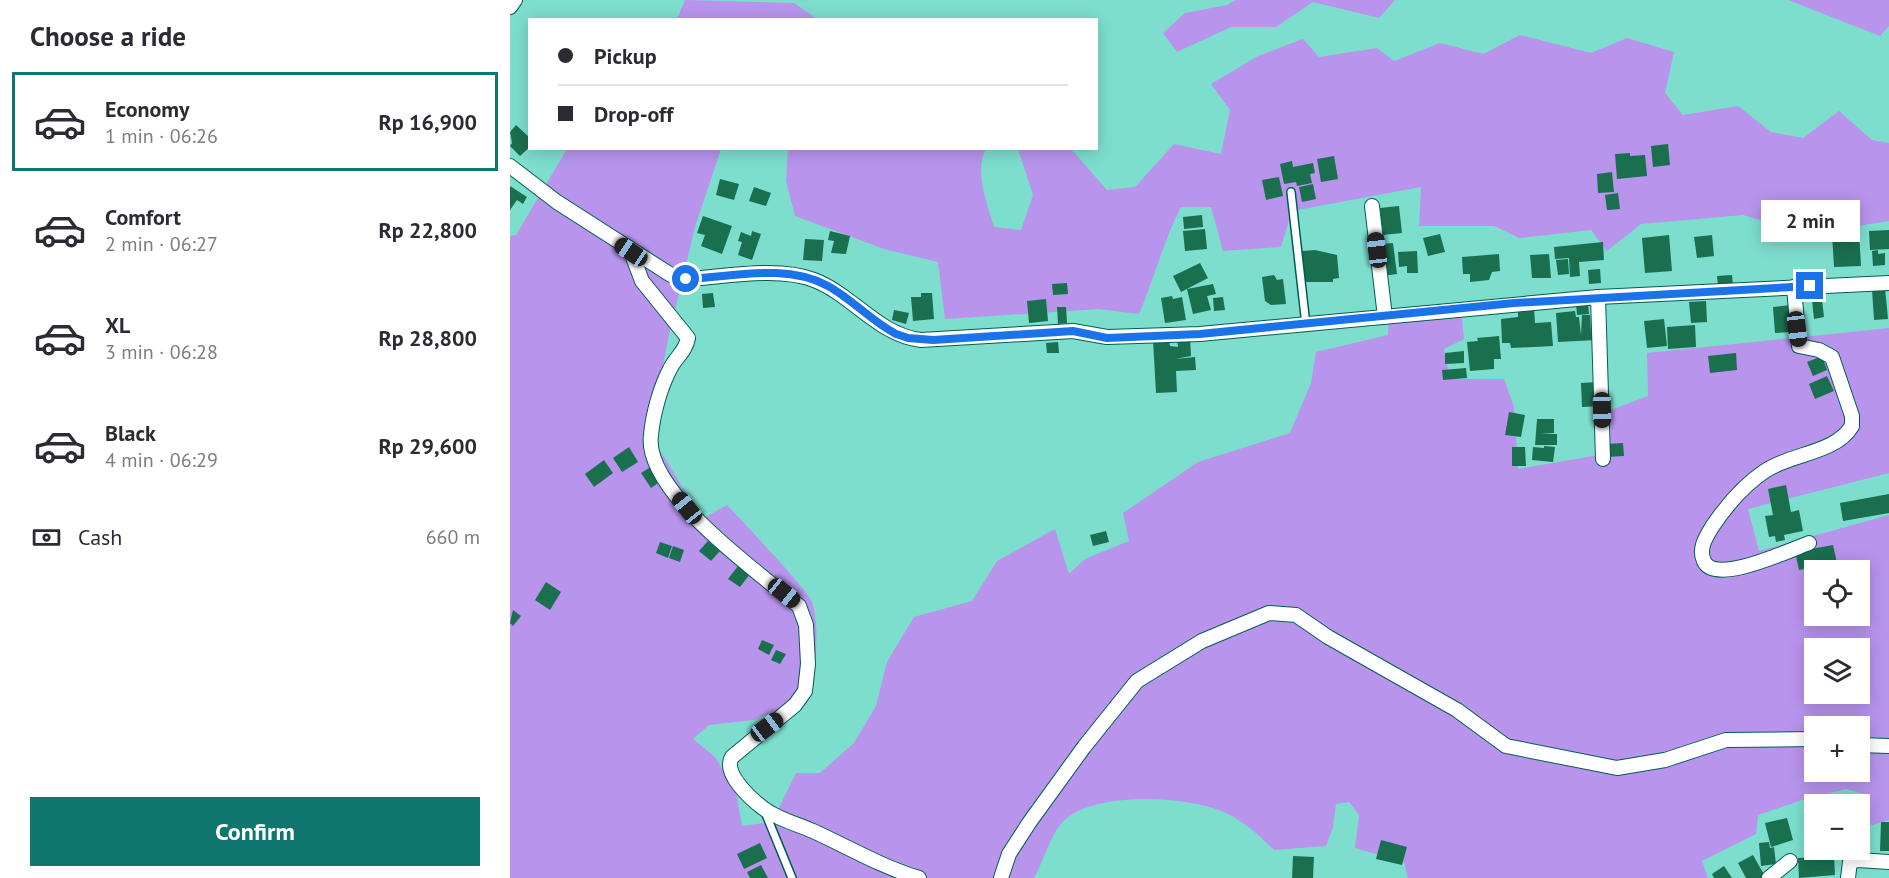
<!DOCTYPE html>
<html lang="en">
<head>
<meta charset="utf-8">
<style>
  :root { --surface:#fff; --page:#f7f7f7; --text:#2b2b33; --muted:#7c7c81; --line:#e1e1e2; --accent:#0f766e }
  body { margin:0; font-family:"PT Sans",sans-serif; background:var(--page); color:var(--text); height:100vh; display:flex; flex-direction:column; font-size:22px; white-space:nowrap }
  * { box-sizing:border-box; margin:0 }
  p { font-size:20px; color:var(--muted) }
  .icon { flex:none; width:33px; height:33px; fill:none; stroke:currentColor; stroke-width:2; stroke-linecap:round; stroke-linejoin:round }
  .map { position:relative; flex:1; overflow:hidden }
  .panel { display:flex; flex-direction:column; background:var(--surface); width:510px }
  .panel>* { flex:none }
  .hud { position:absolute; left:18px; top:18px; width:570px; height:132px; border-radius:0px; box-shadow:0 3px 15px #0003; display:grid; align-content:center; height:132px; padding:0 30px; background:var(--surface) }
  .tools { position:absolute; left:1294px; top:560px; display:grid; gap:12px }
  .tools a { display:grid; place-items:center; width:66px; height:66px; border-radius:0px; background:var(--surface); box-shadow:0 3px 15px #0003; font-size:30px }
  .end { position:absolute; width:27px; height:27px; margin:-14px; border:8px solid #1a73e8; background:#fff; box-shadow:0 0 0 3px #fff }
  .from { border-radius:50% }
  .bubble { position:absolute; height:42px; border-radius:0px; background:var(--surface); box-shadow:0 3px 15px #0003; font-size:20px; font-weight:700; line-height:42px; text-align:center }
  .car { position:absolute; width:18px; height:36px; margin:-18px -9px; border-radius:8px; box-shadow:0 0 4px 2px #0007; background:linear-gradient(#222 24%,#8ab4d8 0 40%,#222 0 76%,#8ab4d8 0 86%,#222 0) }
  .hud b { display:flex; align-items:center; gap:21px; height:57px; font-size:22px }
  .hud b+b { border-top:2px solid var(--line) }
  .hud i { width:15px; height:15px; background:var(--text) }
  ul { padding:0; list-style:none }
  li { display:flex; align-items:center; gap:18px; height:99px; margin:0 12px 9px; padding:0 18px; border:3px solid transparent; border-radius:0px }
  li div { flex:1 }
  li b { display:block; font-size:22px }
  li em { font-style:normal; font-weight:700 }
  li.on { border-color:var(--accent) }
  li>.icon { width:54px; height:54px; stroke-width:1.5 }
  h2 { padding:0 30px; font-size:27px; line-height:72px }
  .pay { display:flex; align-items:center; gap:15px; height:66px; padding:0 30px; font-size:22px }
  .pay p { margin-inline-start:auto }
  .cta { display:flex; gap:12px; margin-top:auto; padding:12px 30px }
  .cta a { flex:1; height:69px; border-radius:0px; background:var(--accent); color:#fff; font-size:24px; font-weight:700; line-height:69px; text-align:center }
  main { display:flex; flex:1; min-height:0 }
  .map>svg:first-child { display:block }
  .green { fill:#b894ed; fill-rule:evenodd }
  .building { fill:#1a6f4e }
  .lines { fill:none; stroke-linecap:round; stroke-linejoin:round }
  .service-casing { stroke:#015d53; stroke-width:10 }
  .minor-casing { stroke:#015d53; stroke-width:16 }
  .service { stroke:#fff; stroke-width:7 }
  .minor { stroke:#fff; stroke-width:14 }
  .route { stroke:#1a73e8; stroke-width:8 }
</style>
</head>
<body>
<main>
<section class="panel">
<h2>Choose a ride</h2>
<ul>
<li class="on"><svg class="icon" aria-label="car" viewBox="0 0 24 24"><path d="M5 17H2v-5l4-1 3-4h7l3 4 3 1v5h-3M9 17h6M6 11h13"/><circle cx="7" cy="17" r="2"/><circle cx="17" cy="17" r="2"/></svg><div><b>Economy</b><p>1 min · 06:26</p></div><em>Rp 16,900</em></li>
<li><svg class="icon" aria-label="car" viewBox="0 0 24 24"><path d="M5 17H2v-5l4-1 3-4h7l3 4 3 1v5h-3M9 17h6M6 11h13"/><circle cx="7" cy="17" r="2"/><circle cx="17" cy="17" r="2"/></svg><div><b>Comfort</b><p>2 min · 06:27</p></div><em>Rp 22,800</em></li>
<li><svg class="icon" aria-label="car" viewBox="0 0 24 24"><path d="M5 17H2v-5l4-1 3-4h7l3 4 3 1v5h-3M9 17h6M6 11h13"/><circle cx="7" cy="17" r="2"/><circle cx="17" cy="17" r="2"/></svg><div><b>XL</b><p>3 min · 06:28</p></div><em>Rp 28,800</em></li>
<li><svg class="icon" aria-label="car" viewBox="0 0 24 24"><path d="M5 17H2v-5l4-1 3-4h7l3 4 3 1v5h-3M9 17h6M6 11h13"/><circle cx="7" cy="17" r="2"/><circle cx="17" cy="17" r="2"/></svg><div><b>Black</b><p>4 min · 06:29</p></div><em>Rp 29,600</em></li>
</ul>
<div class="pay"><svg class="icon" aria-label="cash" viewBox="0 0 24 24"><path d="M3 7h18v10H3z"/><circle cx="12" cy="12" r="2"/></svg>Cash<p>660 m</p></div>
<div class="cta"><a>Confirm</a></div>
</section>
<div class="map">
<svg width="1379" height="878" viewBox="0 0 1379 878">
  <rect width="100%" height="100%" fill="#7ddece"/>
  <g class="green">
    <path d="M175 0 284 3 307 19H167Z"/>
    <path d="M726 0H885L869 18 803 2 766 27H721L667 52 653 33 675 13 717 5Z"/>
    <path d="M1278 0H1379V26L1370 36Z"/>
    <path d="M1010 35 1081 53 1117 38 1164 52 1155 93 1173 115 1228 106 1261 132 1293 138 1329 111 1362 140 1379 143V221L1299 234 1233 215 1131 224 1097 251 1081 230 1009 238 984 226H909L911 187 782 211 771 247 713 251 701 207H671C653 242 644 279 629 314L589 309 435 319 428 262 374 249 285 216 276 181 278 149H476C464 171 477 204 484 227L511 230 523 195 508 149H561L597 190 625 187 664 144 711 154 720 110 701 84 748 56 793 39 809 57 867 48 884 61 930 43 973 54Z"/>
    <path d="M57 149H211L185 227 159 335 143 414V439L192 519 217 505C230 519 299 591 302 602 310 628 307 673 296 697L244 720 199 725 183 739 205 757 226 792 232 826 262 822 286 773H310L344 743 366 706 377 662 404 617 462 601 487 561 545 529 559 574 575 559 619 541 613 513 688 462 780 433 801 383 806 352 878 335 879 316 951 309 954 339 934 349 940 379H994L1004 407 1008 469 1100 453 1101 410 1138 396 1137 353 1379 328V473L1238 509 1249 551 1379 515V820L1356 827 1357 795 1336 789 1289 801 1248 815 1246 834 1192 861 1198 878H898L894 862 845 848 849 815 839 802 826 804 823 827 816 846 764 850C749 835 729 817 709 810 670 796 596 793 561 815 541 827 535 860 524 878H0V236L6 235ZM1305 570H1350V615H1305ZM1305 648H1350V693H1305ZM1305 726H1350V771H1305Z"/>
  </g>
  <g class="building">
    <path d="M6 125 20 138V147L10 156 0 146 2 143 0 132Z"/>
    <path d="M1158 144 1160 165 1143 167 1141 146Z"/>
    <path d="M1120 153V156L1135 155 1137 176 1107 179 1105 154Z"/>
    <path d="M824 156 828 179 811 182 807 159Z"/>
    <path d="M782 161 783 167 803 163 805 173 800 174 802 183 787 186 786 182 774 184 770 164Z"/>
    <path d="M1102 172 1104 192 1088 193 1087 174Z"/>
    <path d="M769 177 773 196 756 200 752 180Z"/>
    <path d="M210 179 229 184 224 200 206 195Z"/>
    <path d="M803 184 806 199 792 202 789 187Z"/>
    <path d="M0 186 17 197 13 204 7 200 0 210Z"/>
    <path d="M244 187 261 193 256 206 239 201Z"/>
    <path d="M1108 193 1110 209 1097 210 1095 195Z"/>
    <path d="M889 206 892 233 873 235 870 208Z"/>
    <path d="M692 215 693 227 674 229 673 217Z"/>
    <path d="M193 216 222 226 212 254 191 246 195 235 187 233Z"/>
    <path d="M695 229 697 249 675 251 673 231Z"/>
    <path d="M1379 230V249L1360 250 1359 231Z"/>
    <path d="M242 231 251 234 242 260 228 255 232 242 228 241 231 232 241 236Z"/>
    <path d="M320 231 340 236 336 254 321 253 324 241 318 240Z"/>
    <path d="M1349 231 1351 266 1324 267 1322 233Z"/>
    <path d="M930 234 935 252 918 256 913 238Z"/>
    <path d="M1159 235 1162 271 1135 273 1132 238Z"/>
    <path d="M1202 235 1204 256 1187 258 1184 237Z"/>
    <path d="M295 239 314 240 312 261 293 260Z"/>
    <path d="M1093 242 1094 260 1069 262 1070 276 1060 277 1059 258 1045 259 1044 247Z"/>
    <path d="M883 243 887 274 873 276 870 244Z"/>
    <path d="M805 250 827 255 829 278 823 279V282H795L792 251Z"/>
    <path d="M1368 250V254L1375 253V265L1363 266 1362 251Z"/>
    <path d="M907 251 908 273H897V266L889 267 888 252Z"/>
    <path d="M989 254 990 271 982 272 979 280 960 282V274H953L952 257Z"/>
    <path d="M1039 254 1041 278H1022L1020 255Z"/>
    <path d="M1058 259 1059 274 1048 275 1046 260Z"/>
    <path d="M690 263 698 278 671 292 663 276Z"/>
    <path d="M1090 269 1091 283 1079 284 1078 270Z"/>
    <path d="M764 275 767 280 773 279 776 304 761 305 755 301 752 277Z"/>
    <path d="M1222 275 1223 285 1208 286 1207 276Z"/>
    <path d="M557 283 558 294 543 295 542 284Z"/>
    <path d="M703 284 706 294 697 296 701 310 683 314 677 289Z"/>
    <path d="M1375 288 1378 319 1364 320 1362 289Z"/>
    <path d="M203 293 205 307 193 308 192 294Z"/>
    <path d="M411 293H422L424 319 403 321 401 297H411Z"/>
    <path d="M662 296 663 299 672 297 676 320 655 323 651 298Z"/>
    <path d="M713 297 715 310 704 311 703 298Z"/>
    <path d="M536 299 538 321 519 323 517 301Z"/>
    <path d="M1312 299 1314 317 1304 319 1302 300Z"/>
    <path d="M1196 301 1197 322 1181 323 1179 302Z"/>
    <path d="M1078 303 1079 314 1067 315 1066 304Z"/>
    <path d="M1280 305 1282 332 1265 333 1263 307Z"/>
    <path d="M547 307H556L557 323 548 324Z"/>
    <path d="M1024 308 1025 323 1041 322 1043 346 1001 348 1000 343H992L991 319 1008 317V309Z"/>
    <path d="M384 310 399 313 396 324 382 320Z"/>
    <path d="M1065 311 1066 317H1069L1071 335 1072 315H1080L1081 333H1086L1087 340 1048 342 1046 313Z"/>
    <path d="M1154 319 1157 346 1137 348 1134 321Z"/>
    <path d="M1185 325 1186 347 1158 349 1157 327Z"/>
    <path d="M680 336 681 356 665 359 685 357 686 370 666 371 667 392 646 393 643 340 659 339 660 346 668 347 667 337Z"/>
    <path d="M989 336 991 359H984V369L960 371 957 342 968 341 967 338Z"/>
    <path d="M548 342 549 353H537L536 343Z"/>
    <path d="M954 351V363L935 364V353Z"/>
    <path d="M1226 353 1227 370 1200 373 1198 356Z"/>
    <path d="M1312 356 1317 370 1303 376 1297 362Z"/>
    <path d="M956 368 957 378 933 380 932 370Z"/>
    <path d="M1317 376 1324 391 1305 399 1299 384Z"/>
    <path d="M1089 382 1090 406 1072 407 1071 383Z"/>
    <path d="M999 412 1015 415 1011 437 995 435Z"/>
    <path d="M1027 419H1044V433L1031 434H1047V445H1025Z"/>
    <path d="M1113 443 1114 456 1097 457V444Z"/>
    <path d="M1034 446 1045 447 1043 462 1022 460 1023 447 1034 448Z"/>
    <path d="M119 447 128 462 112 472 103 458Z"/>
    <path d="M1002 447H1015L1016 466H1002Z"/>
    <path d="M94 460 103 473 84 487 75 474Z"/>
    <path d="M142 466 151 481 141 488 131 473Z"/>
    <path d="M1276 485 1281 512 1289 510 1293 531 1274 535 1275 540 1266 542 1265 536 1259 537 1255 516 1263 515 1258 489Z"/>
    <path d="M1379 494V513L1333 521 1330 503Z"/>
    <path d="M596 531 599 542 583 546 580 535Z"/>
    <path d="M198 541 210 551 201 561 189 551Z"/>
    <path d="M150 542 162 546 158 558 146 553Z"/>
    <path d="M1323 545 1327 563 1289 570 1285 552Z"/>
    <path d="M163 546 174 550 170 562 159 558Z"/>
    <path d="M228 566 240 574 230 587 218 579Z"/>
    <path d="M36 582 51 592 40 610 25 600Z"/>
    <path d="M3 610 11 616 3 626 0 623Z"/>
    <path d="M252 640 264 645 259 655 248 649Z"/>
    <path d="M266 650 276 654 270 664 261 660Z"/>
    <path d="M1277 818 1283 840 1261 847 1255 823Z"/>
    <path d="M1371 822H1379V851H1370Z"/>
    <path d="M1299 826H1305V849H1330V852H1299Z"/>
    <path d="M871 840 897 847 892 865 866 859Z"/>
    <path d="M1259 842 1260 848 1264 847 1266 864 1251 866 1249 843Z"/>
    <path d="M250 843 257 858 234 869 227 854Z"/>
    <path d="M1243 855 1256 878H1236L1228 863Z"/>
    <path d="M783 856 804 857 803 878H782Z"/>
    <path d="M1324 856 1325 875 1289 878 1288 858Z"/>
    <path d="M251 865 258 878H240L237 872Z"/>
    <path d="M1214 866 1222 878H1204L1202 874Z"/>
  </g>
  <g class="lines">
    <g class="service-casing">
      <g id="service">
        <path d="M781 192 796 325"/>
        <path d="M255 812 282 878"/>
      </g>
    </g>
    <g class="minor-casing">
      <g id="minor">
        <path d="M0 7 5 0"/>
        <path d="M0 166 47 202 161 275 176 279C214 277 268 266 304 280 343 295 368 335 411 340L563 331 597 337 690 334 1088 297 1379 283"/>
        <path d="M862 206 875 317"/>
        <path d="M121 252 132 281 178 338C176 351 165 358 160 369 150 388 143 414 141 435 133 491 249 573 289 606L296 625 298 664 295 691 285 705 222 757C212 773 241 799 253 808 267 819 287 824 303 831 338 847 372 867 409 878"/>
        <path d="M1284 287 1289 346 1309 350 1322 357 1342 416V426C1325 454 1281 453 1255 471 1234 485 1216 506 1202 527 1196 537 1188 549 1194 561 1204 586 1280 550 1299 543"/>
        <path d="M1088 297 1093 459"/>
        <path d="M1350 745 1379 746"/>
        <path d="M491 878 499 854 519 823 574 747 627 681 692 641 759 613 786 615 818 637 947 710 996 746 1107 768 1155 760 1216 740 1305 739"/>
        <path d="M1259 878 1280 861"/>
        <path d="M1338 878 1340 862 1348 860 1379 862"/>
      </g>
    </g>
    <use href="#service" class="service"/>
    <use href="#minor" class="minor"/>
  </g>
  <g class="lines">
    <path class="route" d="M176 279C222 277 276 263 318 286 342 299 361 321 386 334L398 338 423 340 563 331 597 338 690 334 1004 303 1300 286"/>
  </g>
</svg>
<div class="tools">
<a><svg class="icon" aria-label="locate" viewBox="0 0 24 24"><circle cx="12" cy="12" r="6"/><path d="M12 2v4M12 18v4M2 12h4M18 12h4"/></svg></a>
<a><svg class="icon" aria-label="layers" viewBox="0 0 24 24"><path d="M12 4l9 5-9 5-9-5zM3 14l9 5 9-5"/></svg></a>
<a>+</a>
<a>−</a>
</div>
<i class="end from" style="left:176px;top:279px"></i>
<i class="end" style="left:1300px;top:286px"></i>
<div class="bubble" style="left:1251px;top:200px;width:99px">2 min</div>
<i class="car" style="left:867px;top:250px;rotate:353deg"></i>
<i class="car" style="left:121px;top:252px;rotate:304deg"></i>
<i class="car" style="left:1287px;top:329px;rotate:173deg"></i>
<i class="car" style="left:1092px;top:410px;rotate:179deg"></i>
<i class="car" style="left:177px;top:508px;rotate:321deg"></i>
<i class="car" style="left:274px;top:593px;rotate:129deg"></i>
<i class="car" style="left:257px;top:727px;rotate:53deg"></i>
<div class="hud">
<b><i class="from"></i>Pickup</b>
<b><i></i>Drop-off</b>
</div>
</div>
</main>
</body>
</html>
